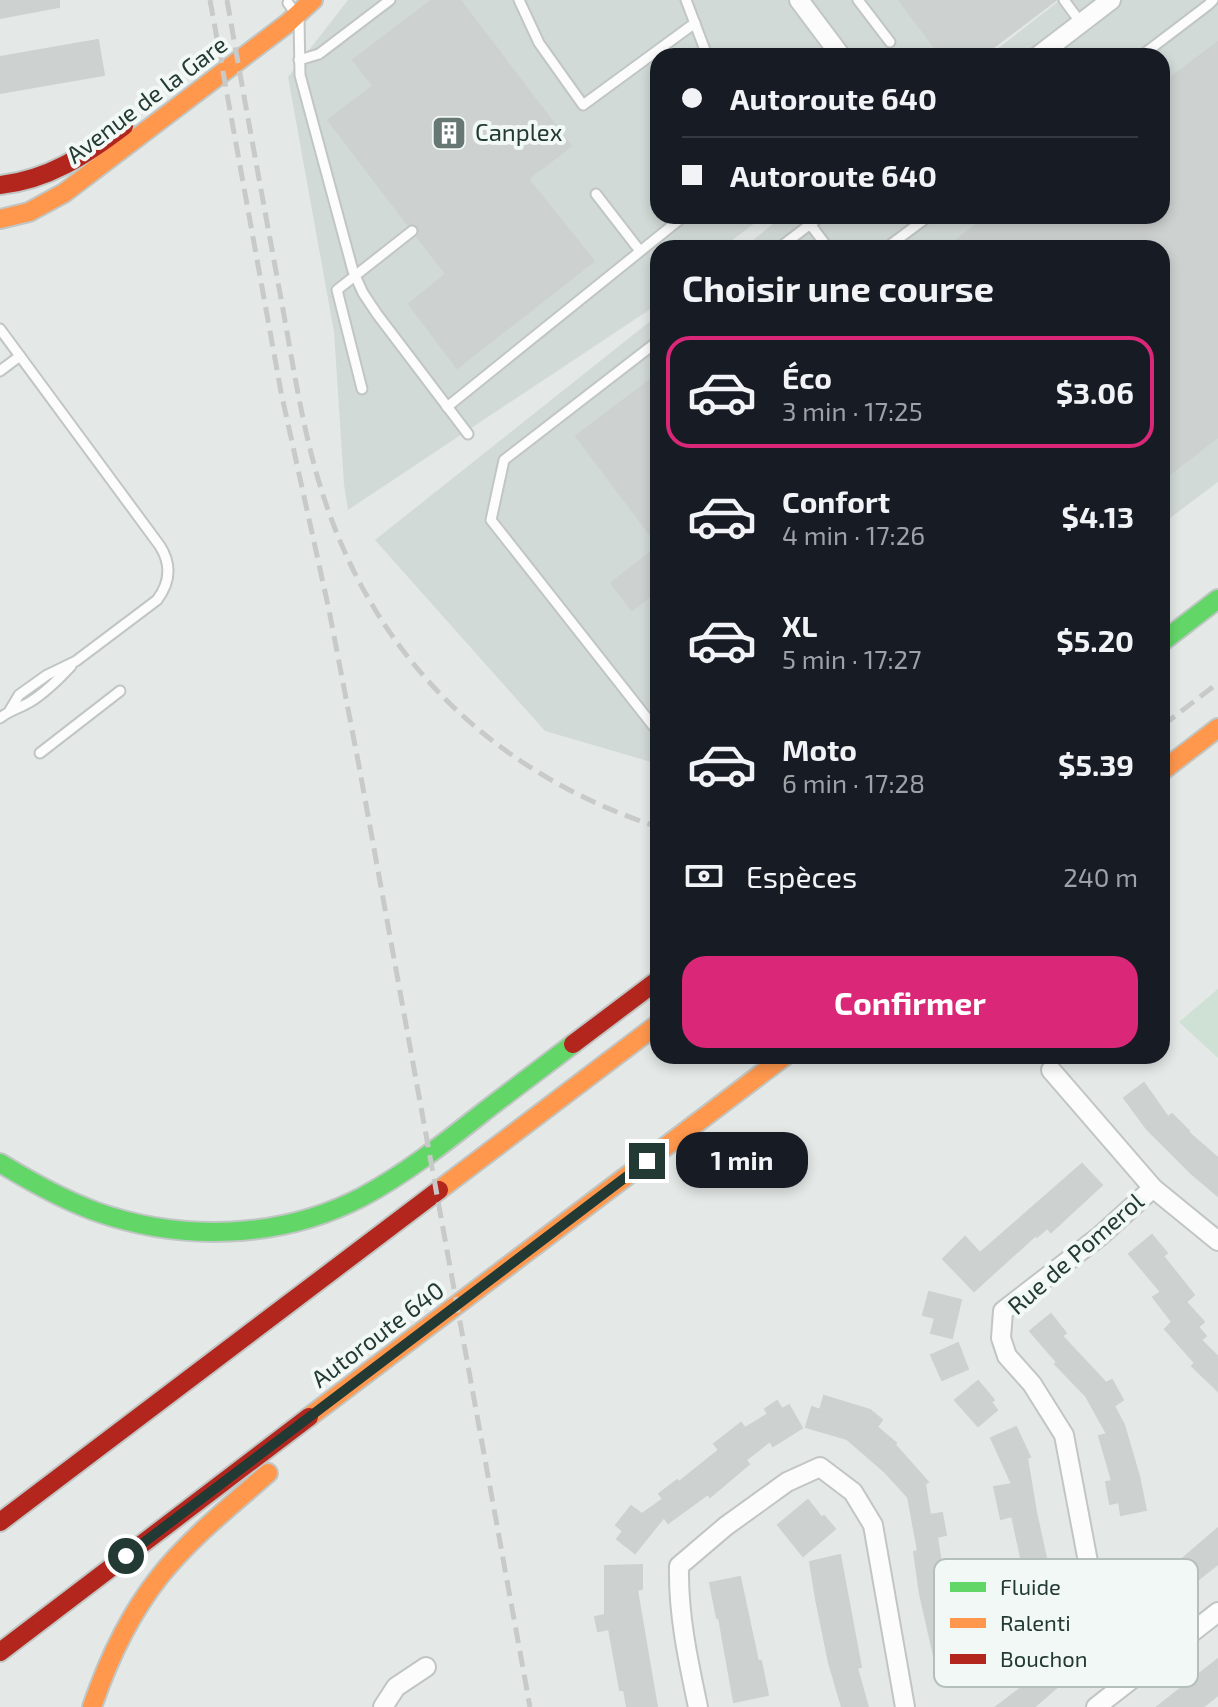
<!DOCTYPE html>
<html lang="fr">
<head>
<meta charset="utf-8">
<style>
  :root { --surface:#171b24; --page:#242831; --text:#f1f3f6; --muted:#9ea1a6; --line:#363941; --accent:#db2777 }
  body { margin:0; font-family:"Exo 2",sans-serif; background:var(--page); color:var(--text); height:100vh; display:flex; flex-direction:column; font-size:30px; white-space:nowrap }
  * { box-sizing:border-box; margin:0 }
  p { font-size:26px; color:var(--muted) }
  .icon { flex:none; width:44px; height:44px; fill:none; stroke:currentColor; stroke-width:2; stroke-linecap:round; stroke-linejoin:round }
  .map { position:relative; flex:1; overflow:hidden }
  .sheet { position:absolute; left:650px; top:240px; width:520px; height:824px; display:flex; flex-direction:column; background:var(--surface); border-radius:24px; box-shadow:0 4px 12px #0003 }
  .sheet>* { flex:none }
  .hud { position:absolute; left:650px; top:48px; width:520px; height:176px; border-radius:24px; box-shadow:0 4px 12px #0003; display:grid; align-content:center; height:176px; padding:0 32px; background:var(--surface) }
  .end { position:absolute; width:36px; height:36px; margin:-18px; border:10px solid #233a34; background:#fff; box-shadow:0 0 0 4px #fff }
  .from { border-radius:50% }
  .bubble { position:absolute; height:56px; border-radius:24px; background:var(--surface); box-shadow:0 4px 12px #0003; font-size:26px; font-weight:700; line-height:56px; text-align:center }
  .hud b { display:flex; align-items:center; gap:28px; height:76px; font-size:30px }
  .hud b+b { border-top:2px solid var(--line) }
  .hud i { width:20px; height:20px; background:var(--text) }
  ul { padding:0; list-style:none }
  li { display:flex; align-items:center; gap:24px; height:112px; margin:0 16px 12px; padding:0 16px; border:4px solid transparent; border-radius:24px }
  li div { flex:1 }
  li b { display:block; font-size:30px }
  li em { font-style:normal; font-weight:700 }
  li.current { border-color:var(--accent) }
  li>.icon { width:72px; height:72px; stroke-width:1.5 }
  h2 { padding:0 32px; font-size:36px; line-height:96px }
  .pay { display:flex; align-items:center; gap:20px; height:88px; padding:0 32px; font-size:30px }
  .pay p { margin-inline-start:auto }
  .button { display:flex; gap:16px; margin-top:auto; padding:16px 32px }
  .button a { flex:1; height:92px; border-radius:24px; background:var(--accent); color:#fff; font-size:32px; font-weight:700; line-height:92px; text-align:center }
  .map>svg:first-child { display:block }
  .built { fill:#d2dad7 }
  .green { fill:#cee1d4 }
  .building { fill:#cdd1d0; stroke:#cdd2d0; stroke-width:2 }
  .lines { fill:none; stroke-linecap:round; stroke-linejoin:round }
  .lane-casing { stroke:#c1c6c4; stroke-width:13 }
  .street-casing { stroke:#c1c6c4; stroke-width:22 }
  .fast-casing { stroke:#c0c6c4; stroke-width:22 }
  .slow-casing { stroke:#c0c6c4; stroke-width:22 }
  .jam-casing { stroke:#c0c6c4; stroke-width:22 }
  .lane { stroke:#fbfcfb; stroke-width:9 }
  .street { stroke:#fbfcfb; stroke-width:18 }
  .fast { stroke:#63d668; stroke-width:18 }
  .slow { stroke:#ff974d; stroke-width:18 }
  .jam { stroke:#b3261e; stroke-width:18 }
  .rail { stroke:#c7cac9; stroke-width:5; stroke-dasharray:16 8; stroke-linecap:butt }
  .route { stroke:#233a34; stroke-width:10 }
  .labels { text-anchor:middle; stroke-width:8; stroke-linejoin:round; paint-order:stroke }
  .street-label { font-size:24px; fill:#233a34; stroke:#f2f8f5 }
  .poi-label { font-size:24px; fill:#233a34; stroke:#f2f8f5; text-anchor:start }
  .key { fill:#f2f8f5; stroke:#b4bfbb; stroke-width:2 }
  .key-label { font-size:22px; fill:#233a34 }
</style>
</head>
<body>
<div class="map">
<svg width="1218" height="1707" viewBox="0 0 1218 1707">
  <rect width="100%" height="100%" fill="#e4e9e7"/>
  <g class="built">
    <path d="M348 0H1045L972 56H658V216H764L722 248H658V299L649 310 348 510 344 485 334 332 288 77Z"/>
    <path d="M1060 0H1218V482L1162 524V248H743L783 216H1162V56H988Z"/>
    <path d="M658 315V764L545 731 375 540Z"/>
  </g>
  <path class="green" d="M1218 989V1058L1179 1022Z"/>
  <g class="building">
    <path d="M0 0H59V7L0 18Z"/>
    <path d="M432 0H460L571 146 528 179 594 261 457 368 409 304 446 274 417 237 419 233 418 227 414 224 408 225 328 120 373 86 353 60Z"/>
    <path d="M899 0H1056L982 56H941Z"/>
    <path d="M98 40 104 75 0 93V57Z"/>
    <path d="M1218 42V437L1162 480V248H946L988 216H1162V84Z"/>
    <path d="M658 374V545L576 436Z"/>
    <path d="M658 547V590L632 610 611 583Z"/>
    <path d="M1144 1083 1168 1117 1172 1114 1189 1131 1188 1132 1218 1158V1196L1192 1174 1147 1129 1124 1098Z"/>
    <path d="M1082 1164 1102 1185 1051 1232 1047 1228 1037 1237 1036 1235 974 1291 943 1259 965 1237 980 1253Z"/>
    <path d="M1152 1235 1167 1253 1163 1256 1194 1295 1186 1302 1204 1322 1198 1327 1206 1336 1201 1340 1218 1357V1391L1192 1366 1195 1363 1165 1329 1172 1322 1153 1297 1161 1292 1129 1254Z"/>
    <path d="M929 1292 961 1300 952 1338 931 1333 935 1318 923 1315Z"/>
    <path d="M1051 1314 1066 1333 1062 1336 1106 1383 1112 1380 1123 1400 1114 1406 1124 1425 1139 1476 1146 1510 1121 1515 1119 1502 1110 1504 1106 1482 1112 1481 1099 1436 1107 1434 1086 1396 1055 1364 1057 1362 1030 1331Z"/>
    <path d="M958 1343 968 1369 942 1380 931 1355Z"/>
    <path d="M978 1381 994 1400 991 1402 997 1410 978 1426 955 1400Z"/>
    <path d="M824 1396 870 1410 882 1420 877 1427 896 1443 895 1445 928 1482 925 1484 930 1515 942 1513 946 1535 937 1537 947 1600 951 1599 956 1629 959 1628 968 1666 938 1674 920 1594 914 1552 918 1551 908 1497 885 1472 847 1439 806 1427 812 1407 820 1410Z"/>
    <path d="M777 1401 782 1409 789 1405 802 1428 773 1446 770 1441 746 1460 749 1464 710 1497 708 1494 668 1523 664 1517 635 1553 617 1539 623 1531 616 1525 631 1506 642 1514 663 1499 659 1494 677 1480 679 1482 719 1450 714 1444 741 1423 745 1428 768 1414 765 1409Z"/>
    <path d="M1016 1427 1030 1457 1027 1458 1036 1512 1048 1567 1057 1598 1024 1607 1018 1583 1026 1581 1012 1516 1001 1519 994 1487 1012 1484 991 1438Z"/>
    <path d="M808 1500 822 1518 824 1516 835 1529 803 1556 778 1525Z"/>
    <path d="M1218 1528V1564L1149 1618 1132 1597 1157 1576 1159 1579Z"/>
    <path d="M840 1555 861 1667 857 1668 868 1707H842L829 1663 816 1599 810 1562Z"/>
    <path d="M642 1565V1589L637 1590 657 1707H627L624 1690H620L609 1629 598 1631 595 1617 605 1615V1566Z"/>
    <path d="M740 1577 758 1661H761L768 1695 734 1702 719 1618H717L710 1583Z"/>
    <path d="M1082 1637 1099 1658 1072 1679 1070 1676 1034 1707H996L1025 1685 1024 1683 1049 1662 1050 1664Z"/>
    <path d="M1218 1659V1695L1203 1707H1157Z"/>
  </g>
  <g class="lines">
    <g class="lane-casing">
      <g id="lane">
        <path d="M519 0 539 43 583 105 695 23"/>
        <path d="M686 0 705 50 709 56"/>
        <path d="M858 0 890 42"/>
        <path d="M1064 0 1081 23"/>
        <path d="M288 3 299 18 300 75 353 271 363 293 377 314 468 434"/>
        <path d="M1141 56 1208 5 1213 0"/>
        <path d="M299 60 319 54 390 0"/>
        <path d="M596 194 640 251"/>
        <path d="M810 224 828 248"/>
        <path d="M779 248 821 216"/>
        <path d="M886 248 929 216"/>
        <path d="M0 329 160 546C172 565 170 583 157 600L76 661 47 675 19 695 10 710"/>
        <path d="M658 341 504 460 491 520 658 732"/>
        <path d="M0 371 20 356"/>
        <path d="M362 389 337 290 412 231"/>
        <path d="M447 407 684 216"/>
        <path d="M0 718C10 710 20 708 30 702 46 692 58 680 71 666"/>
        <path d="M40 753 120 691"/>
      </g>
    </g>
    <g class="street-casing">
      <g id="street">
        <path d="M799 0 841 56"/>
        <path d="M1038 56 1111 0"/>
        <path d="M1051 1070 1153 1188 1218 1241"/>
        <path d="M1148 1667 1098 1601 1089 1567 1064 1435 1032 1384 1007 1356 1001 1338 1003 1311 1100 1236 1153 1188"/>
        <path d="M383 1707 396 1687 426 1667"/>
        <path d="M698 1707C688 1660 678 1614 679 1566L726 1526 787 1482 820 1467 853 1492 873 1525 905 1707"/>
        <path d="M1096 1707 1218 1612"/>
      </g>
    </g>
    <g class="fast-casing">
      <g id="fast">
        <path d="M1162 642 1218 599"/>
        <path d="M0 1163C31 1182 63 1200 97 1212 183 1242 281 1239 362 1197 405 1174 443 1144 481 1114 512 1090 543 1067 573 1044"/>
      </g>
    </g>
    <g class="slow-casing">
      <g id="slow">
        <path d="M0 219 29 212 64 193 288 23 313 0"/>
        <path d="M1162 771 1218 728"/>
        <path d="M439 1190 658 1024"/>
        <path d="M309 1417 785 1056"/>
        <path d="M92 1707C108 1660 129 1615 160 1576 191 1537 231 1506 268 1473"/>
      </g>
    </g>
    <g class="jam-casing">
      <g id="jam">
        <path d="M0 185C48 180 86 155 124 126"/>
        <path d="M573 1044 658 980"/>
        <path d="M0 1522 439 1190"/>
        <path d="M0 1652 309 1417"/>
      </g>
    </g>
    <use href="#lane" class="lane"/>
    <use href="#street" class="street"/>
    <use href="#fast" class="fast"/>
    <use href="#slow" class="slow"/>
    <use href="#jam" class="jam"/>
    <g class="rail">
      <path d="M210 0 281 392 329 610 359 766 530 1707"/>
      <path d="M227 0C244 98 262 195 280 293 294 368 304 446 331 518 387 671 504 777 658 827"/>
      <path d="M1162 726 1218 683"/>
    </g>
  </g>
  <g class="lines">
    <path class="route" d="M126 1556 647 1161"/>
  </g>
  <defs>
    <g id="building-square" transform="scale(1.8)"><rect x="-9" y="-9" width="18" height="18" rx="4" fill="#677773" stroke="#f2f8f5"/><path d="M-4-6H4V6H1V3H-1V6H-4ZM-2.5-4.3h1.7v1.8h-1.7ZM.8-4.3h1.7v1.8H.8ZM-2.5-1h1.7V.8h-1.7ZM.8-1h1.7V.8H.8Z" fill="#fff"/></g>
  </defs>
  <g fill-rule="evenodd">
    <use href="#building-square" x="449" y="133"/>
  </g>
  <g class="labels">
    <g class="street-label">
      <text transform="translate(147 100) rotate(-37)" y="8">Avenue de la Gare</text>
      <text transform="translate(1076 1254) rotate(-41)" y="8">Rue de Pomerol</text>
      <text transform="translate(378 1335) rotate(-37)" y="8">Autoroute 640</text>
    </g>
    <g class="poi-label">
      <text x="475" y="141">Canplex</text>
    </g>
  </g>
  <rect x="934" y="1559" width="264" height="128" rx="12" class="key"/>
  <rect x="950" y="1582" width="36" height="10" fill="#63d668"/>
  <rect x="950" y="1618" width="36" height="10" fill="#ff974d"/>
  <rect x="950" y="1654" width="36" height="10" fill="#b3261e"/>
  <g class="key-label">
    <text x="1000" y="1595">Fluide</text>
    <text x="1000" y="1631">Ralenti</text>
    <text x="1000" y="1667">Bouchon</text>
  </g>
</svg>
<i class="end from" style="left:126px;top:1556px"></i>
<i class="end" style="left:647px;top:1161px"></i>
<div class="bubble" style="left:676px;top:1132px;width:132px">1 min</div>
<div class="hud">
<b><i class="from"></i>Autoroute 640</b>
<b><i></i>Autoroute 640</b>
</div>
<section class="sheet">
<h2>Choisir une course</h2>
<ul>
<li class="current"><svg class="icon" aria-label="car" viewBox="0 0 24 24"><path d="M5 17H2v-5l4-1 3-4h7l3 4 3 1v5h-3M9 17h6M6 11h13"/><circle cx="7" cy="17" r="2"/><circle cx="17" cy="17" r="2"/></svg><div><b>Éco</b><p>3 min · 17:25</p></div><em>$3.06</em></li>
<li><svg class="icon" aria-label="car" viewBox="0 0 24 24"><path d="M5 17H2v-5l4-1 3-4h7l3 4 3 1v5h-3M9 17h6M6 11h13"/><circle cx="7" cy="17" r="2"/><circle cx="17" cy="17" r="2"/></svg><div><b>Confort</b><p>4 min · 17:26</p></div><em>$4.13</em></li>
<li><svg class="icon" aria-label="car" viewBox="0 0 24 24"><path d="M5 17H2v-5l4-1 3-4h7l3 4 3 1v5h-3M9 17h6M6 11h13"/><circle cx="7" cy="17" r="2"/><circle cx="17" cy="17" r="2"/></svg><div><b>XL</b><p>5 min · 17:27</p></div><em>$5.20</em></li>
<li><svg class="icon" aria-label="car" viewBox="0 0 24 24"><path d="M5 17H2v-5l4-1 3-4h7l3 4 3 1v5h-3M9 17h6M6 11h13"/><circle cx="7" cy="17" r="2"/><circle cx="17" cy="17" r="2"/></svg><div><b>Moto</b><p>6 min · 17:28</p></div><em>$5.39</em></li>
</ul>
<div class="pay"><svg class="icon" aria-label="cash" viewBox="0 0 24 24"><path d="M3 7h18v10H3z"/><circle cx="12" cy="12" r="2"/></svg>Espèces<p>240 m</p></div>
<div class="button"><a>Confirmer</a></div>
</section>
</div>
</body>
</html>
